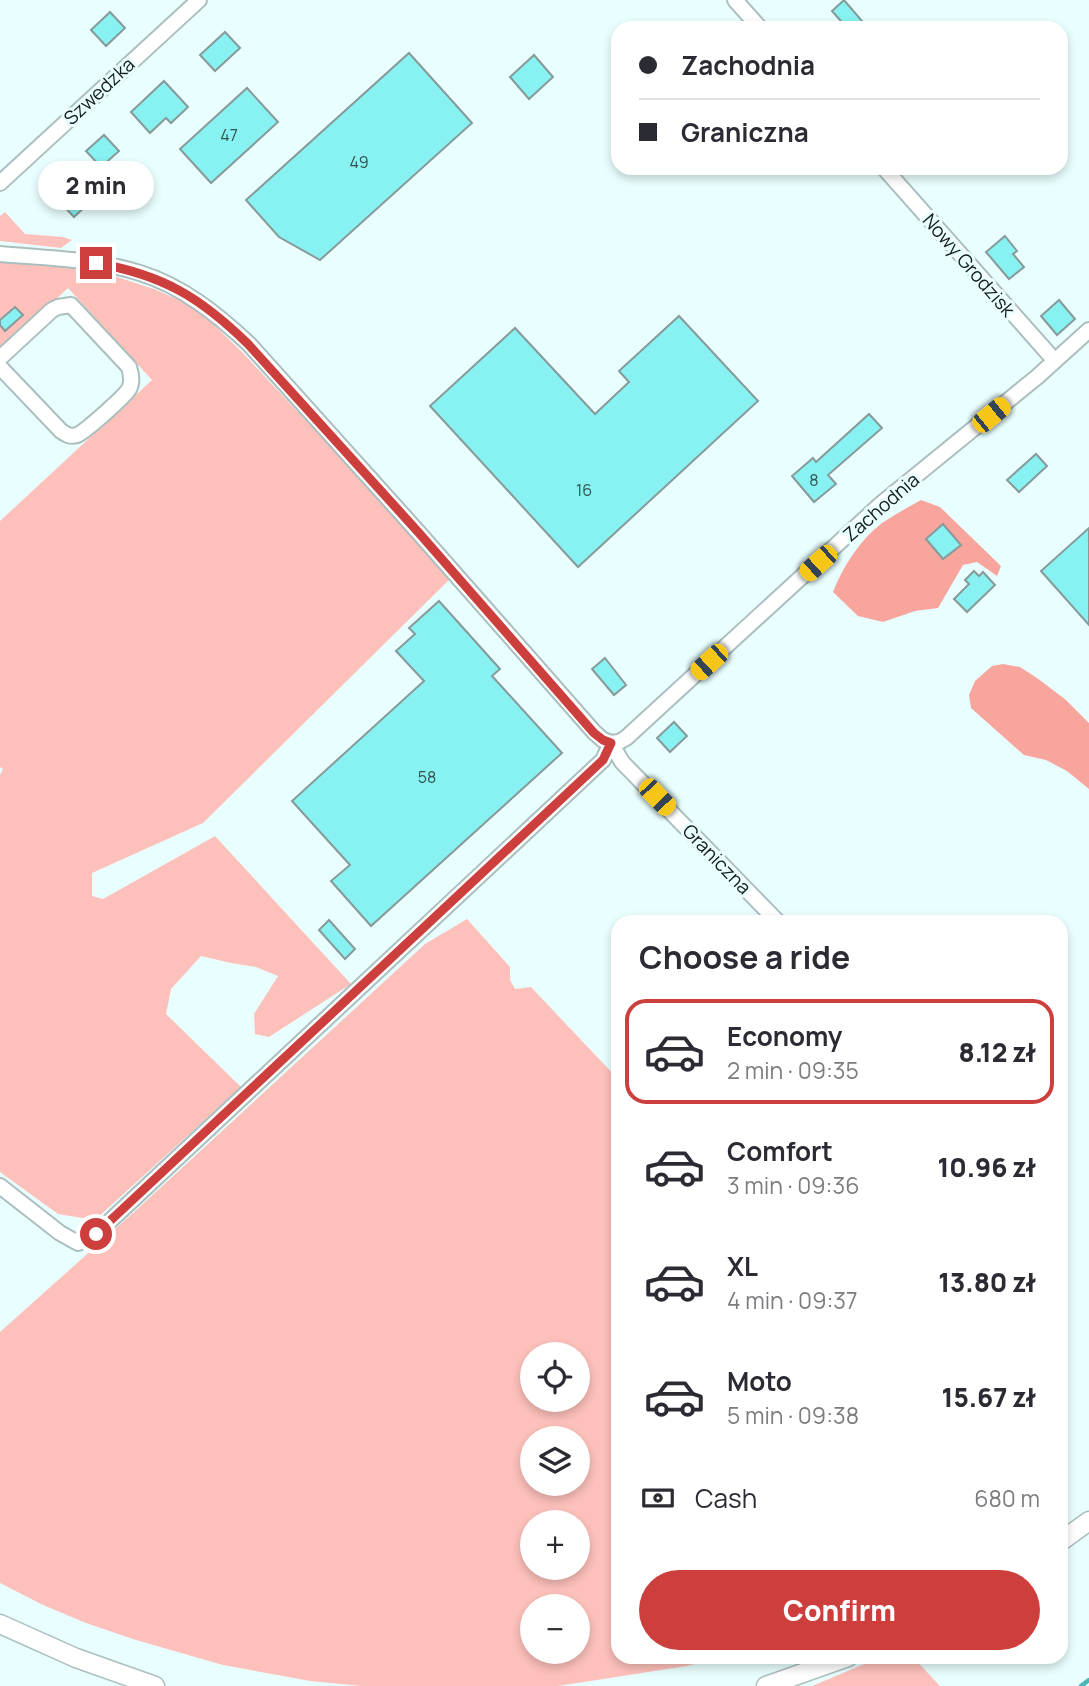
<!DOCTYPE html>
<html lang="en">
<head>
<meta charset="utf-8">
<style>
  :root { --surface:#fff; --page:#f7f7f7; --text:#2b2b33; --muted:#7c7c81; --line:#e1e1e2; --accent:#cd3f3c }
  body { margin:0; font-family:Manrope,sans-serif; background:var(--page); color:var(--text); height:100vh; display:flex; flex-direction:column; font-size:26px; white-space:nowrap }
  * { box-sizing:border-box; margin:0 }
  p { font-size:23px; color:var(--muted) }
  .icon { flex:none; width:38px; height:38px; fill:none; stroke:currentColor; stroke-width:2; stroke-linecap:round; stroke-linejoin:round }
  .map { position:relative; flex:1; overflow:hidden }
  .details { position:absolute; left:611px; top:915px; width:457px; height:749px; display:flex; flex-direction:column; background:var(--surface); border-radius:21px; box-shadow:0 4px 10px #0003 }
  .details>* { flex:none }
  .hud { position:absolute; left:611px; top:21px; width:457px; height:154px; border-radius:21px; box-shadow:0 4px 10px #0003; display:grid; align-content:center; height:154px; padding:0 28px; background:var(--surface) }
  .tools { position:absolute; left:520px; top:1342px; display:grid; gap:14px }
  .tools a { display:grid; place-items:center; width:70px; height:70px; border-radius:50%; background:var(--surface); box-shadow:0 4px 10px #0003; font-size:35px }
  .end { position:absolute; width:32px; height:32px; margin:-16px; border:9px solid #cd3f3c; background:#fff; box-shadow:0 0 0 4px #fff }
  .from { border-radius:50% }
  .bubble { position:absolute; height:49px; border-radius:24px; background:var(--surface); box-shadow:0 4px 10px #0003; font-size:23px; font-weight:800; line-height:49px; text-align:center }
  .car { position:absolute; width:21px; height:42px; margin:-21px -10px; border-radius:9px; box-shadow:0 0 5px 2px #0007; background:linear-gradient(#f5c518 24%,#345 0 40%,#f5c518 0 76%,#345 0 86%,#f5c518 0) }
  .hud b { display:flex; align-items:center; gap:24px; height:66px; font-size:26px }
  .hud b+b { border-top:2px solid var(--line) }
  .hud i { width:18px; height:18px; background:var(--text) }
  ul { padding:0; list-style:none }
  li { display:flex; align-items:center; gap:21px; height:105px; margin:0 14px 10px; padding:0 14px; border:4px solid transparent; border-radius:21px }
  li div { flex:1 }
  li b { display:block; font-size:26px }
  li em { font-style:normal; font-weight:800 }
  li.selected { border-color:var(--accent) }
  li>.icon { width:63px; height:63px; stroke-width:1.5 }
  h2 { padding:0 28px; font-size:32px; line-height:84px }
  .pay { display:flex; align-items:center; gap:18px; height:77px; padding:0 28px; font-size:26px }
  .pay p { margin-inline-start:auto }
  .primary-button { display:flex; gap:14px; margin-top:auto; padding:14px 28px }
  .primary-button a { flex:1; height:80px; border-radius:42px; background:var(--accent); color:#fff; font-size:28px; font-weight:800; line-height:80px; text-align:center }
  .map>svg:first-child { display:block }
  .green { fill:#fdc0ba; fill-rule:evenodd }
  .forest { fill:#f7a59d }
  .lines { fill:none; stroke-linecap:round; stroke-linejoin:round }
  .stream { stroke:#49b7b7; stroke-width:4.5 }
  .building { fill:#87f2f1; stroke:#879a9a; stroke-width:2 }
  .minor-casing { stroke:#abbfbe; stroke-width:18 }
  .major-casing { stroke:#abbfbe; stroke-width:21 }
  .minor { stroke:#fff; stroke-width:14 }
  .major { stroke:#fff; stroke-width:18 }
  .route { stroke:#cd3f3c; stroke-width:9 }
  .labels { text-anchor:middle; stroke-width:6; stroke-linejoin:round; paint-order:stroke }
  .number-label { font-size:16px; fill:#325251 }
  .street-label { font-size:19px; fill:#151c1c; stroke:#e9fefe }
</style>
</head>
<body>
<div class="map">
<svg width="1089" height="1686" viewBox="0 0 1089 1686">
  <rect width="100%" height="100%" fill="#e9fefe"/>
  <g class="green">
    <path d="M5 212 25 234 63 237 72 240 61 248 0 241V216Z"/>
    <path d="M0 262 83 269 108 274 154 289 186 303 213 324 241 351 452 577 203 823 92 873V896L103 899 215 836 351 984 269 1037 255 1034 254 1014 278 976 256 967 231 963 201 956 171 989 166 1014 241 1087 95 1220 58 1214 0 1172V775L3 769 0 767V521L152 380 68 288 0 351Z"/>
    <path d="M467 919 510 967V980L515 989 531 987 618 1079V1657H721L687 1666 558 1686H362L310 1681 223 1665 136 1640 86 1623 43 1605 0 1583V1332L133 1213 425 944ZM578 1354V1400H532V1354ZM578 1438V1484H532V1438ZM578 1522V1568H532V1522ZM578 1606V1652H532V1606Z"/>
    <path d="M881 1657H913L940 1686H812Z"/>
  </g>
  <g class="forest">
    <path d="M921 500 940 507 1001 566 997 576 977 562 963 565 938 608 915 611 883 622 858 616 833 592C843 566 860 540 882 523 894 515 908 507 921 500Z"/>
    <path d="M1003 664 1020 667 1037 678 1066 700 1089 723V789L1067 771 1046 760 1024 755 971 708 969 695 975 681 992 666Z"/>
  </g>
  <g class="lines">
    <path class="stream" d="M1081 1686 1089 1680"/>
  </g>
  <g class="building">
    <path d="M844 0 868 28H847L832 11Z"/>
    <path d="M110 12 125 28 106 46 91 30Z"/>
    <path d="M225 32 240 48 215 71 200 55Z"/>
    <path d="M409 53 472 123 320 260 279 237 246 200Z"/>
    <path d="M534 55 553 77 529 99 510 77Z"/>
    <path d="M164 81 188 107 171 123 166 118 150 133 131 112Z"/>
    <path d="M247 88 278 122 211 183 180 149Z"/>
    <path d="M104 135 119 151 101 167 86 151Z"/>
    <path d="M57 165 91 201 74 217 40 181Z"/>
    <path d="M1005 236 1017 251 1013 254 1024 267 1009 279 986 252Z"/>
    <path d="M1059 300 1075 319 1057 335 1041 316Z"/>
    <path d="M15 307 23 315 5 331 0 325V320Z"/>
    <path d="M679 316 758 401 578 567 430 406 515 328 595 414 629 382 619 371Z"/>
    <path d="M869 414 882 428 828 475 836 484 814 502 792 476 813 458 816 462Z"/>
    <path d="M1036 454 1047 466 1019 492 1007 480Z"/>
    <path d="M943 524 961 545 943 559 926 539Z"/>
    <path d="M1089 528V625L1041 571Z"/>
    <path d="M974 571 979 576 983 572 995 585 967 612 954 599 969 584 965 580Z"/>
    <path d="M439 601 500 669 492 676 562 753 371 926 331 881 350 865 292 801 424 681 396 651 415 634 409 628Z"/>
    <path d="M605 658 626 685 614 695 592 669Z"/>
    <path d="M674 722 687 736 670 752 657 738Z"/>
    <path d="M329 920 355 949 345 959 319 930Z"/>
  </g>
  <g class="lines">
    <g class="minor-casing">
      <g id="minor">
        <path d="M735 0 760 28"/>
        <path d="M884 168 1055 361"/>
        <path d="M0 183 199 0"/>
        <path d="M0 254C46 258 96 259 140 273 182 286 217 314 249 344L419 533 594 732 603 740 611 743 622 762 778 922"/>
        <path d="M0 358 52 310 58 307 71 305 129 367C131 374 133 382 129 389 125 396 85 432 77 435 70 437 67 435 61 431L0 367"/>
        <path d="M0 1186 60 1233 78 1243 96 1234 603 760 611 743 619 742 626 738 881 504 1037 377 1089 330"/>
      </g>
    </g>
    <g class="major-casing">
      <g id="major">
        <path d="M1060 1542 1089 1521"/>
        <path d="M0 1624 76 1658 155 1686"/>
        <path d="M766 1686 848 1657"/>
      </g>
    </g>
    <use href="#minor" class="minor"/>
    <use href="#major" class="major"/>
  </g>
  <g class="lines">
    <path class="route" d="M96 263C163 275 200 297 248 344L419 533 594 733 603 740 611 743 603 760 96 1234"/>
  </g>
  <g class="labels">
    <g class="number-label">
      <text x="229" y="141">47</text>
      <text x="359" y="168">49</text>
      <text x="814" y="486">8</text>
      <text x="584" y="496">16</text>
      <text x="427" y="783">58</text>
    </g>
    <g class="street-label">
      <text transform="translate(99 91) rotate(-43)" y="7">Szwedzka</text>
      <text transform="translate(969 265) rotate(49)" y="7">Nowy Grodzisk</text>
      <text transform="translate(881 507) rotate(-41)" y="7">Zachodnia</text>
      <text transform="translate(717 859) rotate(46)" y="7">Graniczna</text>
    </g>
  </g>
</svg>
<div class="tools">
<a><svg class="icon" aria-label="locate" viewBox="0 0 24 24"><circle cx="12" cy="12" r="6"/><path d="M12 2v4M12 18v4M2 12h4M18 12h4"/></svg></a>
<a><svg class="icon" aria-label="layers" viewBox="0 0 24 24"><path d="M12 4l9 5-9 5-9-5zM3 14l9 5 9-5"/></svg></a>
<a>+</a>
<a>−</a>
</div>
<i class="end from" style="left:96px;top:1234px"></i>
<i class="end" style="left:96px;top:263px"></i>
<div class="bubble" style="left:38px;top:161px;width:116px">2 min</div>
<i class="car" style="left:991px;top:415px;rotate:51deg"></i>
<i class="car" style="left:818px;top:563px;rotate:228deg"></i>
<i class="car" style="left:709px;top:662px;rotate:228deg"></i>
<i class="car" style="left:657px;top:797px;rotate:136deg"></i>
<div class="hud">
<b><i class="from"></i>Zachodnia</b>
<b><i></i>Graniczna</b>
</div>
<section class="details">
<h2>Choose a ride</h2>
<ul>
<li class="selected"><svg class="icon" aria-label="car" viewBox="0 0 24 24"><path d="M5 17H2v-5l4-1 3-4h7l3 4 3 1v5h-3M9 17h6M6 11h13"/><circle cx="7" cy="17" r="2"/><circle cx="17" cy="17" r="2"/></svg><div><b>Economy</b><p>2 min · 09:35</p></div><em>8.12 zł</em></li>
<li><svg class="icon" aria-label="car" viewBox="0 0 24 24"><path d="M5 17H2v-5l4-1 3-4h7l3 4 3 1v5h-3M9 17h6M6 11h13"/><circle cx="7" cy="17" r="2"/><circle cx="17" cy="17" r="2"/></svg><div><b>Comfort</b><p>3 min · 09:36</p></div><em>10.96 zł</em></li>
<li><svg class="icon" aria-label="car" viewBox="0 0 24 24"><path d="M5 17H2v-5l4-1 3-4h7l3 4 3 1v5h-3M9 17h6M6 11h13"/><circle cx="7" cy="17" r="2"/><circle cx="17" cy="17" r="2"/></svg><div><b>XL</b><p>4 min · 09:37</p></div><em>13.80 zł</em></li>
<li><svg class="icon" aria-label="car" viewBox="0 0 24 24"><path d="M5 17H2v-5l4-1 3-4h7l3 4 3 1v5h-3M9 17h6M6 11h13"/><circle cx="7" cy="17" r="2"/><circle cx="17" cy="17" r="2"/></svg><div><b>Moto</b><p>5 min · 09:38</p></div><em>15.67 zł</em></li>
</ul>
<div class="pay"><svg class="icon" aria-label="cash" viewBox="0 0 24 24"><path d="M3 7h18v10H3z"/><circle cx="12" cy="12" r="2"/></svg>Cash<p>680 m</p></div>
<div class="primary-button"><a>Confirm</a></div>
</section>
</div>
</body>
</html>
